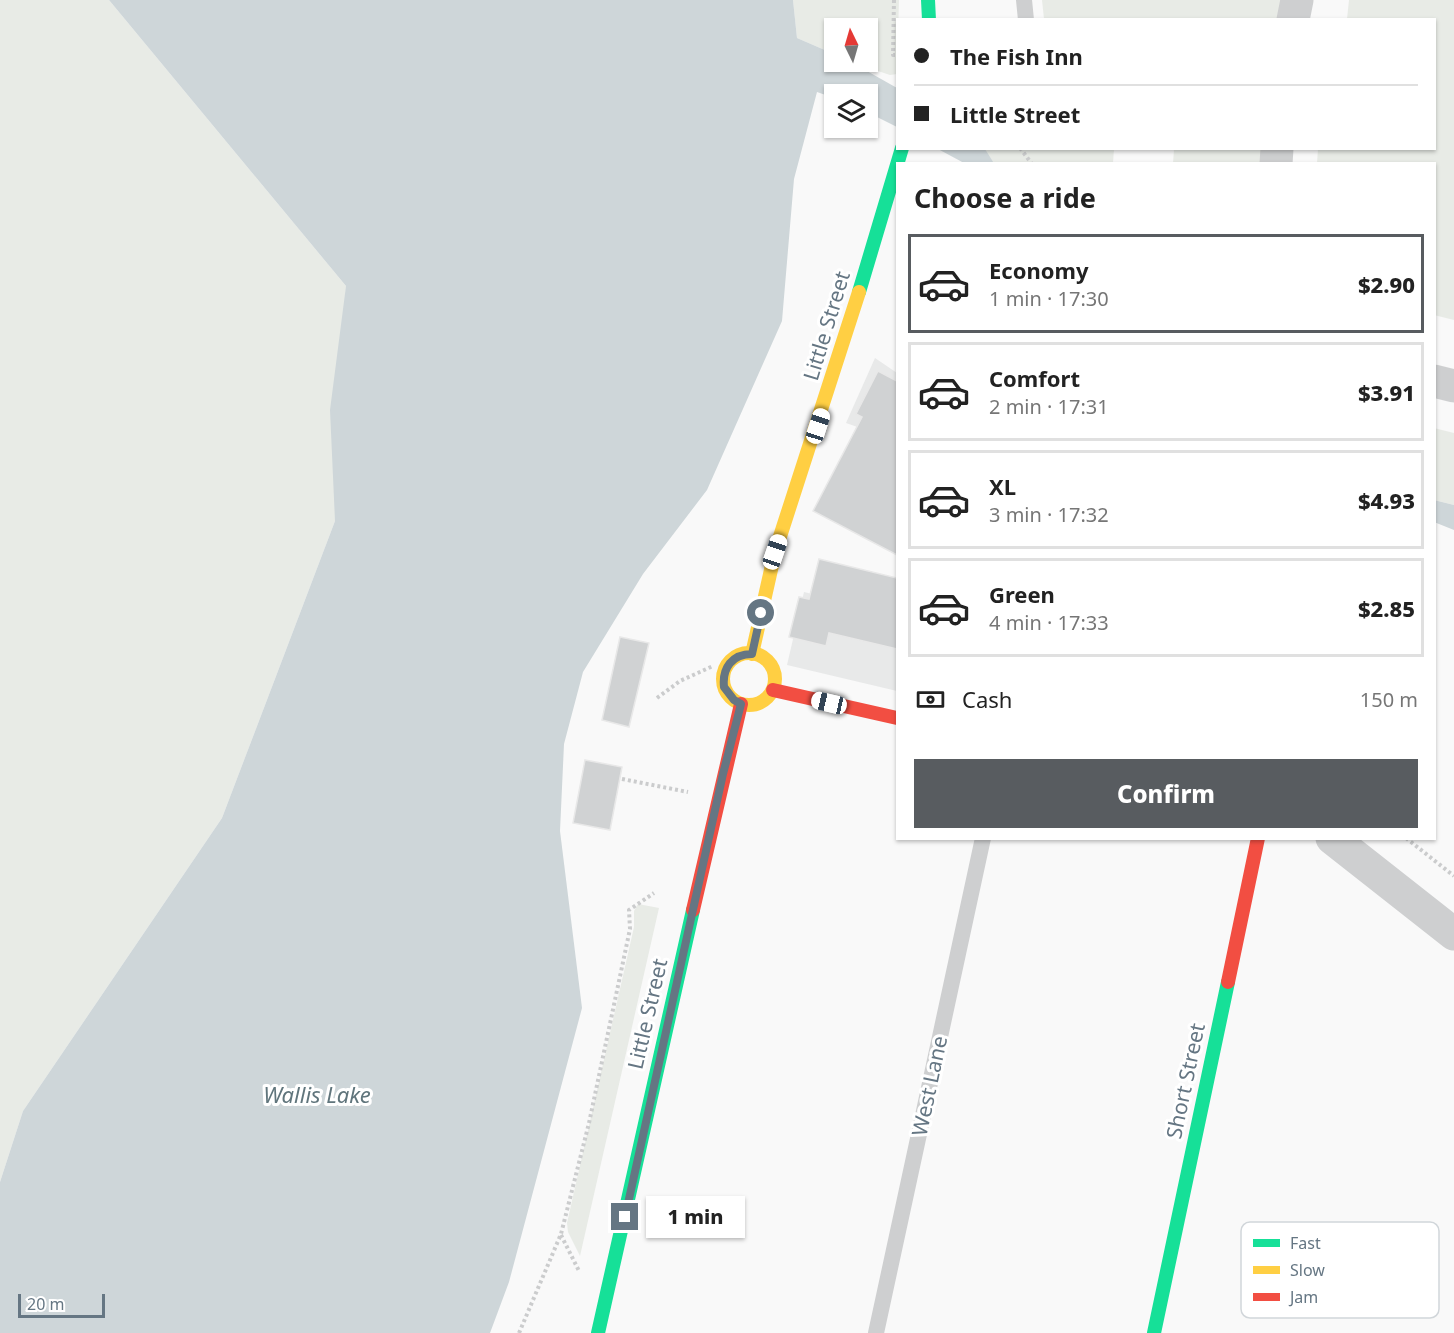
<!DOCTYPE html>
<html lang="en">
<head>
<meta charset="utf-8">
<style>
  :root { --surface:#fff; --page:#f2f2f2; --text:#222; --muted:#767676; --line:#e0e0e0; --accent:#585c60 }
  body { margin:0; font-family:"Noto Sans",sans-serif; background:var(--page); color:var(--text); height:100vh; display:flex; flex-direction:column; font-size:22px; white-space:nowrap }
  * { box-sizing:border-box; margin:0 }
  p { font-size:20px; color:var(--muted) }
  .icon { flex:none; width:33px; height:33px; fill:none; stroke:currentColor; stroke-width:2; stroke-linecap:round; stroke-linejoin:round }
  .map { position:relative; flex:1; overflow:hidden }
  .panel { position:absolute; left:896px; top:162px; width:540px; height:678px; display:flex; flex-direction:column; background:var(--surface); border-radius:0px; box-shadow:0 2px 4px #0004 }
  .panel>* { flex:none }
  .hud { position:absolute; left:896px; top:18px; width:540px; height:132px; border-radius:0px; box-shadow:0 2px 4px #0004; display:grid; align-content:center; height:132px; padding:0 18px; background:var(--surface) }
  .needle { width:39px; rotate:355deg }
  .buttons { position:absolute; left:824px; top:18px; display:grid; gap:12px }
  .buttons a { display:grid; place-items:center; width:54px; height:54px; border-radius:0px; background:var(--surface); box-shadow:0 2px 4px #0004; font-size:30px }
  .scale { position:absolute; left:18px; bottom:15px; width:87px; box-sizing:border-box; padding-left:6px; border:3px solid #657683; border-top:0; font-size:16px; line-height:21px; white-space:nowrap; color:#657683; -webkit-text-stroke:4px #fff; paint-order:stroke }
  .end { position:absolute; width:27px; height:27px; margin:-14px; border:8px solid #657683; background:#fff; box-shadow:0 0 0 3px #fff }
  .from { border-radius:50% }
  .bubble { position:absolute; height:42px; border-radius:0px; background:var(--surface); box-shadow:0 2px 4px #0004; font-size:20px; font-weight:800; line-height:42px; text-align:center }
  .car { position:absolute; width:18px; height:36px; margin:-18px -9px; border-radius:8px; box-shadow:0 0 4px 2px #0007; background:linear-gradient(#fff 24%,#345 0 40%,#fff 0 76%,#345 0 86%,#fff 0) }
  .hud b { display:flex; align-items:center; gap:21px; height:57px; font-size:22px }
  .hud b+b { border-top:2px solid var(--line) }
  .hud i { width:15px; height:15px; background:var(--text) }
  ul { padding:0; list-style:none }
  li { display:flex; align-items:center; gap:18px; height:99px; margin:0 12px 9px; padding:0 6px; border:3px solid var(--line); border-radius:0px }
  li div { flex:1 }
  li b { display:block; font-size:22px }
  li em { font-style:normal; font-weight:800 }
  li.on { border-color:var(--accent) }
  li>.icon { width:54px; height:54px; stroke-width:1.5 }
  h2 { padding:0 18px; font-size:27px; line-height:72px }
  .pay { display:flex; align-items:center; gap:15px; height:66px; padding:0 18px; font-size:22px }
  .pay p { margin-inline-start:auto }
  .button { display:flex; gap:12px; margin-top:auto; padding:12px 18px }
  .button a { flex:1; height:69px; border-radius:0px; background:var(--accent); color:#fff; font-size:24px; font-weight:800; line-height:69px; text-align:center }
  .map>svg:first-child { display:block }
  .built { fill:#e8e9e9 }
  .green { fill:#e8ebe6 }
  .water { fill:#ced6d9 }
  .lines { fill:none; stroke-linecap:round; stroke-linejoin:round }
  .stream { stroke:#ced6d9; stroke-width:9 }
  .building { fill:#d0d2d3; stroke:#e8e8e8; stroke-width:1.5 }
  .path { stroke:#cbcccd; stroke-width:4; stroke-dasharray:3 3; stroke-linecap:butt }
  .lane { stroke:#cecfd0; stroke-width:16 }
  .street { stroke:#cecfd0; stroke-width:33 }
  .fast { stroke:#16e098; stroke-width:14 }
  .slow { stroke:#ffcf43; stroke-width:14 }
  .jam { stroke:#f24e42; stroke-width:14 }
  .route { stroke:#657683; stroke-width:8 }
  .labels { text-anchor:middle; stroke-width:6; stroke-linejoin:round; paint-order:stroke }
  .street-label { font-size:21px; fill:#657683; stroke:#fff }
  .water-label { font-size:22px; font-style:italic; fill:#60757c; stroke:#fff }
  .key { fill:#fff; stroke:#d1d6da; stroke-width:1.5 }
  .key-label { font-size:16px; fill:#657683 }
</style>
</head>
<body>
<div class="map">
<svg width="1454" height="1333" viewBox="0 0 1454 1333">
  <rect width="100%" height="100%" fill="#f9f9f9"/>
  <g class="built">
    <path d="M875 358 897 373V441L846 423Z"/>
    <path d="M804 592 897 615V691L787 665Z"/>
  </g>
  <g class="green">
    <path d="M0 0H109L346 286 335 521 222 818 23 1111 0 1182Z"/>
    <path d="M793 0H899L897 74 890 75 851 62H867V28H834V54L797 38Z"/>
    <path d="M1042 0H1297L1293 20 1044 19Z"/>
    <path d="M1349 0H1454V320L1434 315V164L1317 163 1318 149 1434 148V20L1347 19Z"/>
    <path d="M977 149H1114L1113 163H987Z"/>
    <path d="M1174 149H1277L1276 163 1173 164Z"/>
    <path d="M1434 428 1454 433V505L1434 500Z"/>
    <path d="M638 904 659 908 580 1256 568 1232 567 1223 634 927V911Z"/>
  </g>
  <g class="water">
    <path d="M109 0H793L797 38 834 54V62H851L897 88V127L867 112V94H834V98L817 92 794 179 782 321 707 490 643 574 583 672 564 744 560 831 582 1008 509 1282 490 1333H0V1182L23 1111 222 818 335 521 330 410 346 286Z"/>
    <path d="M938 149H977L987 163H964Z"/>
    <path d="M1434 500 1454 505V530L1434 522Z"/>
  </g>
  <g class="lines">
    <path class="stream" d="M979 148 989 164"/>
  </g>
  <g class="building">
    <path d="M878 371 897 381V555L813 511 862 417 856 414Z"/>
    <path d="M819 559 897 578V649L829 633 826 646 789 637 799 597 809 599Z"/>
    <path d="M620 637 649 643 629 727 602 720Z"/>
    <path d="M585 760 622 767 610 830 573 823Z"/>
  </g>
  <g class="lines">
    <g class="path">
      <path d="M894 0 893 55H897"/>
      <path d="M1020 148 1032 164"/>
      <path d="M657 698 680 681 713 666"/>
      <path d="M622 779 688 792"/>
      <path d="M1406 838 1454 876"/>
      <path d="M561 1235 579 1271"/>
      <path d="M519 1333 561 1234 589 1123 630 929 629 910 654 893"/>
    </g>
    <g class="lane">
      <path d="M1024 0 1026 20"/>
      <path d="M876 1333 983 838"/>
    </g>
    <g class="street">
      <path d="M1293 20 1297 0"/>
      <path d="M1276 164 1277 148"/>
      <path d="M1434 381 1454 386"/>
      <path d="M1332 838 1454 934"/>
    </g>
    <g class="fast">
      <path d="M928 0 929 20"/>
      <path d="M859 292 902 148"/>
      <path d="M598 1333 693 910"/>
      <path d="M1154 1333 1228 982"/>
    </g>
    <g class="slow">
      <circle cx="749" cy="679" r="26"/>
      <path d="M752 654 775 552 859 292"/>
    </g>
    <g class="jam">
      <path d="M773 690 897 718"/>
      <path d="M693 910 741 704"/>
      <path d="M1228 982 1258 838"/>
    </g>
  </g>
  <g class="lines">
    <path class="route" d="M625 1217 723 774 741 704 734 700 724 687C722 668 732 654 752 654L761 613"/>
  </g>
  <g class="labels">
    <g class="street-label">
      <text transform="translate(827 326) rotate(-73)" y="7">Little Street</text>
      <text transform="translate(648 1014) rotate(-77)" y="7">Little Street</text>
      <text transform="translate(1186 1081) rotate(-78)" y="7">Short Street</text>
      <text transform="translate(930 1086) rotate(-78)" y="7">West Lane</text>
    </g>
    <g class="water-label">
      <text x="317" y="1103">Wallis Lake</text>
    </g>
  </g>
  <rect x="1241" y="1222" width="198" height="96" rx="9" class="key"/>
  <rect x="1253" y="1239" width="27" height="8" fill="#16e098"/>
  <rect x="1253" y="1266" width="27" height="8" fill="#ffcf43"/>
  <rect x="1253" y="1293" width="27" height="8" fill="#f24e42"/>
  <g class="key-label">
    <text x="1290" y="1249">Fast</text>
    <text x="1290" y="1276">Slow</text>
    <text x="1290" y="1303">Jam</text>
  </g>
</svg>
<div class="buttons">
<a><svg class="needle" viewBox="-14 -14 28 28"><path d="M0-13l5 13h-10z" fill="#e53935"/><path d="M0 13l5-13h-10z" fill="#767676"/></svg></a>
<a><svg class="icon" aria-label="layers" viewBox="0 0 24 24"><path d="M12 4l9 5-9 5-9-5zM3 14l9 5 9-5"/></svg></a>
</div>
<div class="scale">20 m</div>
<i class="end from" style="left:761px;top:613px"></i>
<i class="end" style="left:625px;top:1217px"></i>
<div class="bubble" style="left:646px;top:1196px;width:99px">1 min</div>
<i class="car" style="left:818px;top:426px;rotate:18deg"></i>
<i class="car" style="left:775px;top:552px;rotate:19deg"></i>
<i class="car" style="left:829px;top:703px;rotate:283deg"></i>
<div class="hud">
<b><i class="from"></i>The Fish Inn</b>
<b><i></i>Little Street</b>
</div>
<section class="panel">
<h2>Choose a ride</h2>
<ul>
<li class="on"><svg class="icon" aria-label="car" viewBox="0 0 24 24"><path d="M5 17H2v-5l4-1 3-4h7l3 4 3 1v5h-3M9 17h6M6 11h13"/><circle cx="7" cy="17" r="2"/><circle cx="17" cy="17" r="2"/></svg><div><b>Economy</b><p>1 min · 17:30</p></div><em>$2.90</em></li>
<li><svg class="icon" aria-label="car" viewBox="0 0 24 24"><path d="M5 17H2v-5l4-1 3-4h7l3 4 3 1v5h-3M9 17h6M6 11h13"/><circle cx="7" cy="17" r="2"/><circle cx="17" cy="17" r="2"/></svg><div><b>Comfort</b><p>2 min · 17:31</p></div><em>$3.91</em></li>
<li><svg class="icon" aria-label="car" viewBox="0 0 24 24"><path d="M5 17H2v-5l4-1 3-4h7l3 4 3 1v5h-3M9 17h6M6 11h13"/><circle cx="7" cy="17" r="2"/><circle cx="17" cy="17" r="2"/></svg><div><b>XL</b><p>3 min · 17:32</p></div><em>$4.93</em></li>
<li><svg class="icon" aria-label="car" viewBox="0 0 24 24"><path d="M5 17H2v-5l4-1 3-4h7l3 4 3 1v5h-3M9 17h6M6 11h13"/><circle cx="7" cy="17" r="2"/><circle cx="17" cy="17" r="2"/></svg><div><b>Green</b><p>4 min · 17:33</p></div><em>$2.85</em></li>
</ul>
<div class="pay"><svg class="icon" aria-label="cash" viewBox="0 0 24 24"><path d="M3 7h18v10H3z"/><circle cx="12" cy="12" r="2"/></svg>Cash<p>150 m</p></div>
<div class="button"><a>Confirm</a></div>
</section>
</div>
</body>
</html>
